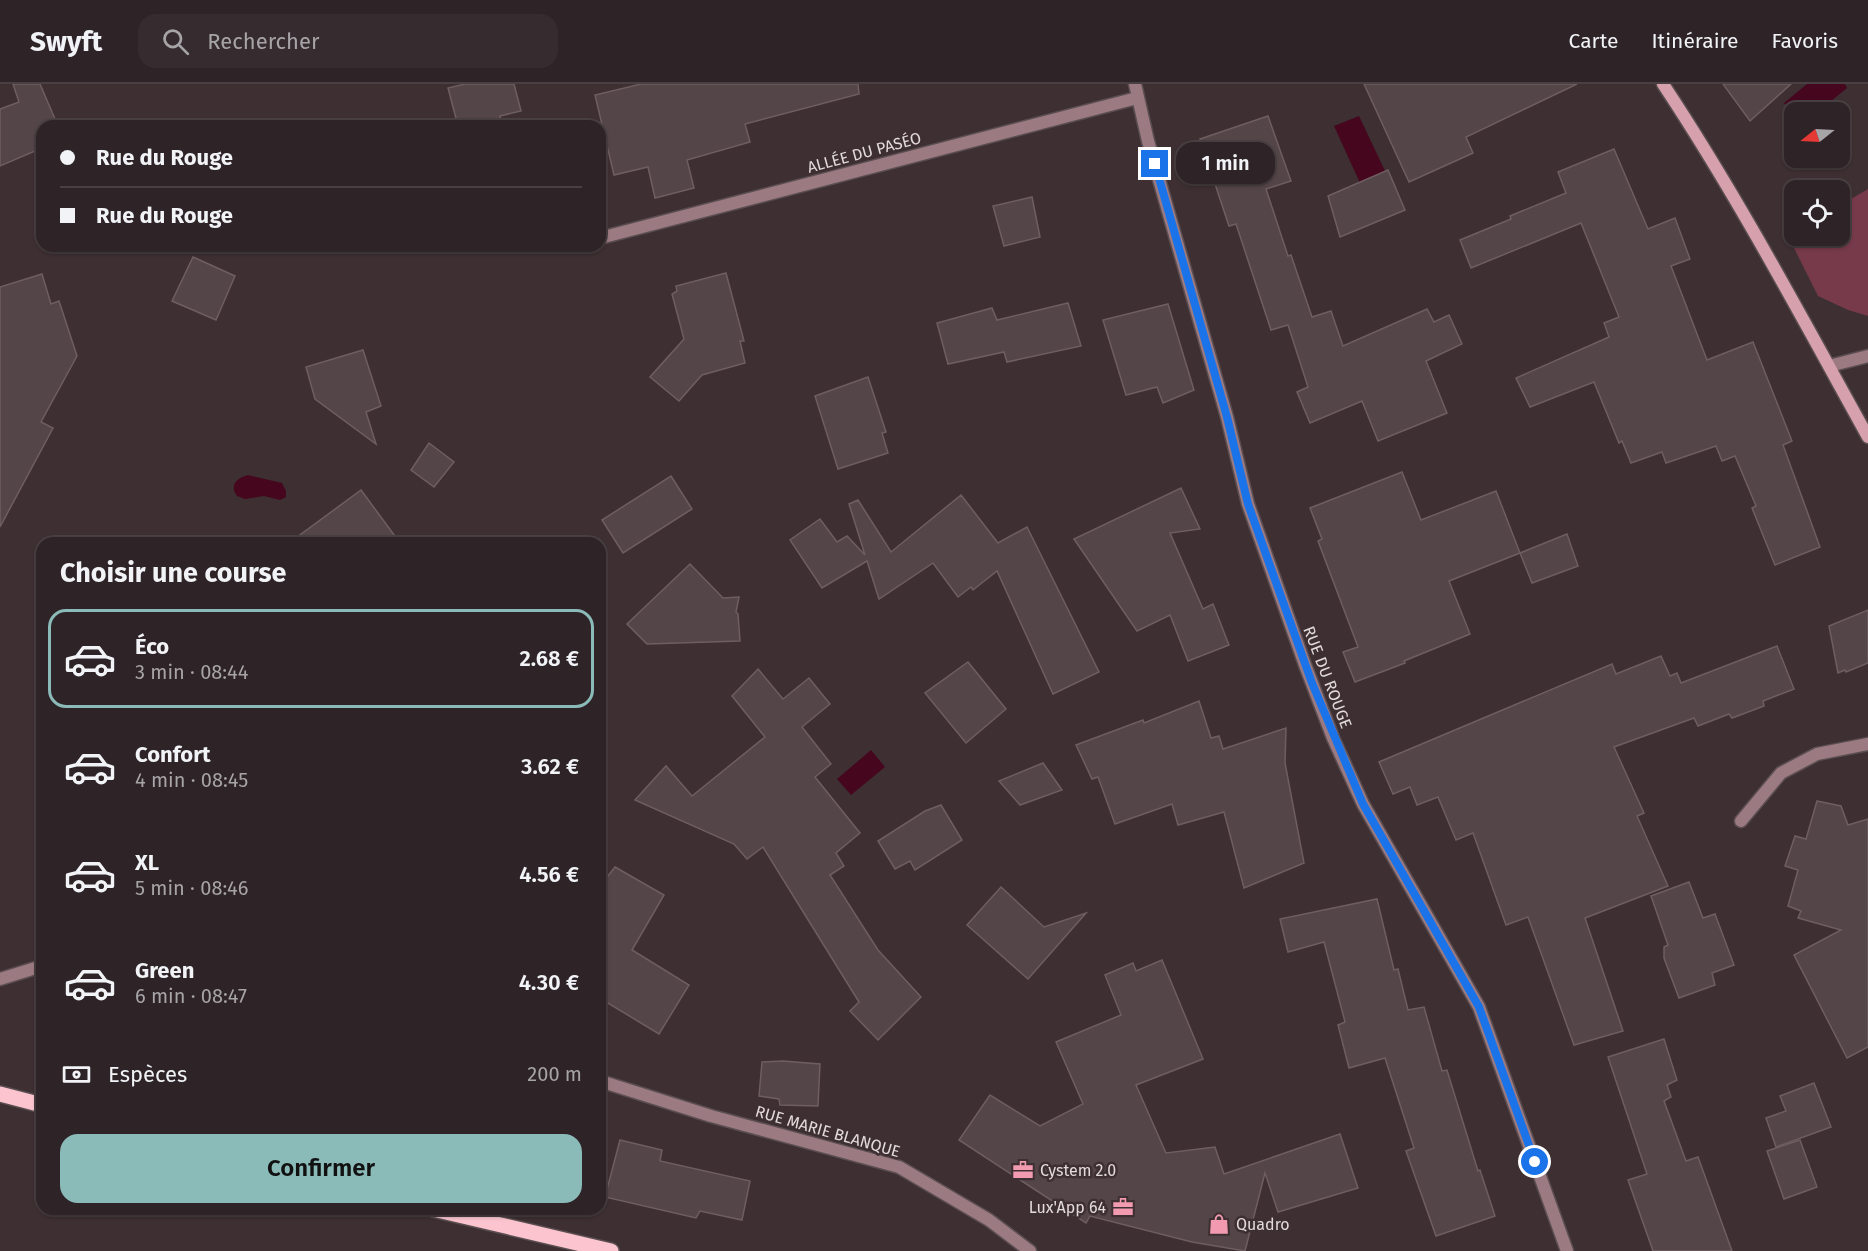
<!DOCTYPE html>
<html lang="fr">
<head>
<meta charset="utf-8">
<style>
  :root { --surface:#2e2326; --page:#362b2e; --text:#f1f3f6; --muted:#a7a4a7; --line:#494043; --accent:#8bbbb9 }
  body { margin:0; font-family:"Fira Sans",sans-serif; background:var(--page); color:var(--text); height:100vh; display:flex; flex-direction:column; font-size:22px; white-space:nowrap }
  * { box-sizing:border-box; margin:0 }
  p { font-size:20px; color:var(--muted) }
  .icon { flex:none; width:33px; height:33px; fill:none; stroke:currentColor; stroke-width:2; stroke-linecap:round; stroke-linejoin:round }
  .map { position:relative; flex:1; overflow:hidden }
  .sheet { position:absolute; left:36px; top:453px; width:570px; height:678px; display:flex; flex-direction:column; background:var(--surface); border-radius:18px; box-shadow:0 2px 4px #0004,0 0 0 2px var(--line) }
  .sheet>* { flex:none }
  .banner { position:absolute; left:36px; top:36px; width:570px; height:132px; border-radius:18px; box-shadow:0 2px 4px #0004,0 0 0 2px var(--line); display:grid; align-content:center; height:132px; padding:0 24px; background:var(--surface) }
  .needle { width:39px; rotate:252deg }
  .controls { position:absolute; left:1784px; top:18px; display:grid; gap:12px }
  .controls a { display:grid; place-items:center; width:66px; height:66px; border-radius:12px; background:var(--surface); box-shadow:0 2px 4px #0004,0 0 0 2px var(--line); font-size:30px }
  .end { position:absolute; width:27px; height:27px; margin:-14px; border:8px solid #1a73e8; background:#fff; box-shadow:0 0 0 3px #fff }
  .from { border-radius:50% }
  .bubble { position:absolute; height:42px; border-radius:18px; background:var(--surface); box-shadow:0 2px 4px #0004,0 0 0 2px var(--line); font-size:20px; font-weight:600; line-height:42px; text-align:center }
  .banner b { display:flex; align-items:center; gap:21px; height:57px; font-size:22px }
  .banner b+b { border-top:2px solid var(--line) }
  .banner i { width:15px; height:15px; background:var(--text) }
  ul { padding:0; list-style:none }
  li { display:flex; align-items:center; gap:18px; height:99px; margin:0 12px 9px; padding:0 12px; border:3px solid transparent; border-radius:18px }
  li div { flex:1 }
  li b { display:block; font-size:22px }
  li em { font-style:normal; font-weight:600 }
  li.active { border-color:var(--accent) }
  li>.icon { width:54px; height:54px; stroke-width:1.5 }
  h2 { padding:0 24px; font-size:27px; line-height:72px }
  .pay { display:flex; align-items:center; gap:15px; height:66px; padding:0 24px; font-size:22px }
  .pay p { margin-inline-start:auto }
  .primary-button { display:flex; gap:12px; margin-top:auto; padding:12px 24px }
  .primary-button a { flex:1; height:69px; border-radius:18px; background:var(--accent); color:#111; font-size:24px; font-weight:600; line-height:69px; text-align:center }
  header { display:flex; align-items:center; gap:36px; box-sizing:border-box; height:84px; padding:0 30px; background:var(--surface); border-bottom:2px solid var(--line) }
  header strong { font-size:28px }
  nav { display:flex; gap:33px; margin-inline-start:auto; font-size:21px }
  .search { width:420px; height:54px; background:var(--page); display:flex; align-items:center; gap:15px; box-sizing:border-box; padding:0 21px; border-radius:18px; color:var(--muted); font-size:22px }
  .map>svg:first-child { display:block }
  .green { fill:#763a4a }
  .water { fill:#46061e }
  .building { fill:#544548; stroke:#6e5e62; stroke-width:1.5 }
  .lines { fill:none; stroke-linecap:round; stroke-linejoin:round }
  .lane-casing { stroke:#5b4e51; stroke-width:15 }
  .street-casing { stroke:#5b4e51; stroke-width:15 }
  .secondary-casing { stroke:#5b4e51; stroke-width:15 }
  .primary-casing { stroke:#5b4e51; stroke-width:18 }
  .lane { stroke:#9b7a81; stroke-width:12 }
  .street { stroke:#9b7a81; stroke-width:12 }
  .secondary { stroke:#d6a1ac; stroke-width:12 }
  .primary { stroke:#fbc4cf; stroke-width:15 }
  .route { stroke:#1a73e8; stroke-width:8 }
  .labels { text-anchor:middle; stroke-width:5; stroke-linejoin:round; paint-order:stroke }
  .street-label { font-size:16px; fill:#e3dadc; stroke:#3d2f32 }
  .poi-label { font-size:16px; fill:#e3dadc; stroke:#3d2f32; text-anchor:start }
</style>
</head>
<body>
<header>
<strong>Swyft</strong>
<div class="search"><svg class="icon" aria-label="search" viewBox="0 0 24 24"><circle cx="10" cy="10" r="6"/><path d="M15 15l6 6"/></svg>Rechercher</div>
<nav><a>Carte</a><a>Itinéraire</a><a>Favoris</a></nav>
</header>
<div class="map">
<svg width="1868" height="1167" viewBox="0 0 1868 1167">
  <rect width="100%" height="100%" fill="#3d2f32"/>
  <path class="green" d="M1868 105V232L1848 226 1818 212 1788 152 1794 148V152H1839V122Z"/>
  <g class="water">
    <path d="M1807 0H1845L1847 4 1818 28 1794 29 1784 19Z"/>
    <path d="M1359 32 1386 89 1360 99 1334 42Z"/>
    <path d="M248 391 282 399 286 407V413L280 416 264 412 245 415 237 412C229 401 237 394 248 391Z"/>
    <path d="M871 666 885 683 851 711 837 695Z"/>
  </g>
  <g class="building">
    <path d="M13 0H40L58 42H42V64L0 82V25L19 18Z"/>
    <path d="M465 0H514L521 27 500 32 502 42H458L448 4Z"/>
    <path d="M641 0H858L859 10 745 40 750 58 687 76 694 104 655 114 648 83 614 91 595 11Z"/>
    <path d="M1364 0H1577L1466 53 1473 69 1409 98Z"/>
    <path d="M1723 0H1791L1750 37Z"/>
    <path d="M1268 32 1291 97 1266 105 1288 172 1291 171 1312 233 1331 227 1343 262 1427 225 1434 238 1449 231 1462 260 1426 277 1447 329 1378 357 1362 317 1310 339 1297 308 1308 303 1288 241 1271 246 1236 140 1229 142 1200 55Z"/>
    <path d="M1614 65 1648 145 1675 134 1690 175 1671 182 1707 276 1753 258 1792 357 1783 361 1820 463 1775 481 1752 424 1756 422 1735 372 1722 377 1716 362 1666 379 1662 368 1631 379 1622 357 1619 359 1594 298 1530 323 1516 294 1609 253 1604 239 1619 233 1581 139 1471 184 1460 156 1511 135 1510 132 1566 109 1558 88Z"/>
    <path d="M1388 86 1405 126 1340 153 1328 112Z"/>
    <path d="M1032 113 1040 153 1004 162 993 122Z"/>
    <path d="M193 173 235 192 216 236 172 217Z"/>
    <path d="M726 189 744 257H740L745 279 702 291 679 317 650 293 684 255 672 210 677 207 676 202Z"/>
    <path d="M42 190 51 220 59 217 77 272 41 338 53 344 0 443V203Z"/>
    <path d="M1068 219 1081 262 1007 278 1004 268 948 280 937 239 992 224 997 236Z"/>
    <path d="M1168 220 1194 306 1163 319 1157 303 1126 311 1103 236Z"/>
    <path d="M363 266 381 322 366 328 376 360 315 315 306 283Z"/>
    <path d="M868 293 886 348 882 349 888 369 838 385 815 312Z"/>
    <path d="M429 359 454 378 434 403 411 386Z"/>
    <path d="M1402 388 1421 436 1496 407 1520 469 1449 497 1470 550 1404 577 1405 579 1355 598 1343 568 1358 563 1318 457 1322 455 1310 424Z"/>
    <path d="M671 392 692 425 623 469 602 436Z"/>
    <path d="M1181 404 1200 445 1170 449 1203 525 1213 520 1229 561 1188 577 1170 531 1137 547 1074 455Z"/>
    <path d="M361 406 400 459H289Z"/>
    <path d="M961 411 998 459 1027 443 1099 588 1053 610 997 487 973 506 971 503 958 513 933 479 879 515 867 477 822 504 790 456 820 435 837 458 847 452 865 471 849 420 858 416 891 468Z"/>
    <path d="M1567 450 1578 482 1532 499 1520 469Z"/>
    <path d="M690 480 723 514 739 513 736 528 738 530 740 557 647 560 627 540Z"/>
    <path d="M1868 526V579L1846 588 1845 586 1838 589 1829 542Z"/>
    <path d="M1777 562 1794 605 1763 617 1764 622 1732 634 1729 630 1698 642 1694 634 1614 663 1644 729 1637 732 1668 802 1585 834 1623 947 1574 961 1528 833 1506 841 1473 749 1456 756 1438 713 1417 721 1410 703 1393 710 1379 678 1612 580 1616 590 1661 572 1670 592 1677 589 1681 599Z"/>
    <path d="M968 578 1006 625 966 659 925 609Z"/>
    <path d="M758 585 783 615 809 594 830 620 802 643 831 680 815 693 860 749 836 769 844 782 830 791 878 866 921 913 878 956 850 927 859 918 763 763 747 775 734 760 635 716 666 682 692 712 765 653 732 612Z"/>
    <path d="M1199 617 1211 654 1219 652 1223 665 1286 644 1285 679 1304 779 1244 804 1224 728 1178 741 1172 720 1115 740 1098 693 1092 695 1076 661 1143 636 1144 639Z"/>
    <path d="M1043 679 1062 706 1020 721 999 697Z"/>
    <path d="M1817 717 1841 722 1848 741 1868 735V963L1847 974 1794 871 1841 846 1798 834 1801 827 1788 822 1798 786 1785 782 1795 752 1806 755Z"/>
    <path d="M941 721 962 756 915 786 910 777 895 785 878 757 925 727Z"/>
    <path d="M615 783 664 811 632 866 689 901 659 950 603 916 600 921V802Z"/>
    <path d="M1689 798 1703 834 1715 830 1734 881 1712 889 1715 901 1679 914 1664 874V863L1668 861 1651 812Z"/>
    <path d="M1001 803 1044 843 1086 829 1028 895 967 841Z"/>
    <path d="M1377 815 1394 886 1398 885 1408 926 1424 923 1442 987 1447 986 1478 1087 1480 1086 1495 1132 1436 1152 1406 1067 1414 1064 1385 974 1349 984 1338 941 1345 938 1324 858 1288 868 1280 835Z"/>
    <path d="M1162 876 1203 975 1136 1001 1166 1069 1215 1063 1224 1090 1340 1050 1358 1104 1278 1128 1265 1089 1245 1167 1192 1158 1090 1132 1086 1139 959 1056 990 1011 1040 1042 1083 1020 1056 958 1121 931 1105 891 1133 879 1136 887Z"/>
    <path d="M1664 955 1677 996 1667 1001 1671 1013 1664 1017 1686 1077 1698 1073 1732 1167H1653L1628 1096 1647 1090 1608 973Z"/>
    <path d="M783 977 820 980 818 1022 780 1021 779 1015 759 1012 762 978Z"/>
    <path d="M1814 999 1831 1043 1776 1063 1766 1034 1786 1027 1780 1012Z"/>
    <path d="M620 1056 662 1066 660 1077 750 1097 742 1136 700 1127 696 1134 605 1113Z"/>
    <path d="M1800 1056 1817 1103 1784 1115 1767 1067Z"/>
  </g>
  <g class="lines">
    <g class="lane-casing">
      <path id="lane" d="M1741 737 1781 689 1817 670 1868 660"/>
    </g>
    <g class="street-casing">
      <g id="street">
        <path d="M1135 0 1148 57 1227 333 1248 420 1305 581 1333 654 1363 720 1479 923 1567 1167"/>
        <path d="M600 154 1137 14"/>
        <path d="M1829 282 1868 272"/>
        <path d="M0 895 42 882"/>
        <path d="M600 997 711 1032 899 1083 989 1136 1030 1167"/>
      </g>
    </g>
    <g class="secondary-casing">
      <path id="secondary" d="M1663 0C1738 113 1802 234 1868 353"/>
    </g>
    <g class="primary-casing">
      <g id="primary">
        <path d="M0 1010 42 1021"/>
        <path d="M433 1125 611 1167"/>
      </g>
    </g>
    <use href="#lane" class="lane"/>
    <use href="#street" class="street"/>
    <use href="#secondary" class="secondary"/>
    <use href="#primary" class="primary"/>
  </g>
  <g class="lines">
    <path class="route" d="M1155 80 1227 333 1248 420 1312 599 1363 720 1479 923 1535 1078"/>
  </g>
  <defs>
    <g id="office-bare" transform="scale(1.62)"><path d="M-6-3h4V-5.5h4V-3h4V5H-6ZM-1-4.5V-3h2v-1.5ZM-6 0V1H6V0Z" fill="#f29aaf" stroke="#3d2f32" stroke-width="2.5" paint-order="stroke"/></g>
    <g id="shop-bare" transform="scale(1.62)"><path d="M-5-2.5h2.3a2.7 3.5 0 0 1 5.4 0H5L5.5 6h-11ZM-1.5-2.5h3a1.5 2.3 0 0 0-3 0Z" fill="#f29aaf" stroke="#3d2f32" stroke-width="2.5" paint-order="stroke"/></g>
  </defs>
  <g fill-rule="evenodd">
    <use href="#office-bare" x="1023" y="1086"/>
    <use href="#office-bare" x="1123" y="1123"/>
    <use href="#shop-bare" x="1219" y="1140"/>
  </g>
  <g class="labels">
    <g class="street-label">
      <text transform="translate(864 68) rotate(-15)" y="6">ALLÉE DU PASÉO</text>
      <text transform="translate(1328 593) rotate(69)" y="6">RUE DU ROUGE</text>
      <text transform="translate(828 1047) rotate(16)" y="6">RUE MARIE BLANQUE</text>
    </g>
    <g class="poi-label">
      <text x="1040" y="1092">Cystem 2.0</text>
      <text x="1106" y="1129" text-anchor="end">Lux'App 64</text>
      <text x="1236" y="1146">Quadro</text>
    </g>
  </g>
</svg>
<div class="controls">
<a><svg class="needle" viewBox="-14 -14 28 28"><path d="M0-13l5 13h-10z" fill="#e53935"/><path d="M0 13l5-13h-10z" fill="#a7a4a7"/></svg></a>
<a><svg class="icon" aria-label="locate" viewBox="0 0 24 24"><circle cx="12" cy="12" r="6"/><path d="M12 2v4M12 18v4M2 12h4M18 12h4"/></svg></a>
</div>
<i class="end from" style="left:1535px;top:1078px"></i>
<i class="end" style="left:1155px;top:80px"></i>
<div class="bubble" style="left:1176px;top:58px;width:99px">1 min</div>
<div class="banner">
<b><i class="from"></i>Rue du Rouge</b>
<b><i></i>Rue du Rouge</b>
</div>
<section class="sheet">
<h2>Choisir une course</h2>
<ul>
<li class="active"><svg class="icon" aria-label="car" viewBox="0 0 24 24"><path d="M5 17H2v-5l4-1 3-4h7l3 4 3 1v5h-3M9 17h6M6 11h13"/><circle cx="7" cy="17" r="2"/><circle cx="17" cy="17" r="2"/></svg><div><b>Éco</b><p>3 min · 08:44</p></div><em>2.68 €</em></li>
<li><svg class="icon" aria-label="car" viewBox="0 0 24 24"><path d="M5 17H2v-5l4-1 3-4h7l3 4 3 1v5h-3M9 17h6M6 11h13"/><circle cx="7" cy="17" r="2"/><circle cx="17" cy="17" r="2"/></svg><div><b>Confort</b><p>4 min · 08:45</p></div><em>3.62 €</em></li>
<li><svg class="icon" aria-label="car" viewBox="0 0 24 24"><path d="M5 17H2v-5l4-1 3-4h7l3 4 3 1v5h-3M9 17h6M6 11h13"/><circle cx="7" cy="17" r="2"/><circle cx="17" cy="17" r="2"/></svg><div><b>XL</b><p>5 min · 08:46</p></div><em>4.56 €</em></li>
<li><svg class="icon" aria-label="car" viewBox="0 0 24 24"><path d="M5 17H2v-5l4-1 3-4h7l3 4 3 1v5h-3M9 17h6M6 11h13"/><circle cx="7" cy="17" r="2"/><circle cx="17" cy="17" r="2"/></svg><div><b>Green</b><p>6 min · 08:47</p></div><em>4.30 €</em></li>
</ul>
<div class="pay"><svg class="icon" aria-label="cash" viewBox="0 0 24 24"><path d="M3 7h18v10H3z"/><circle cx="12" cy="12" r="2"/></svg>Espèces<p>200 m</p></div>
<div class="primary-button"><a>Confirmer</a></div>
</section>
</div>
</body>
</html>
